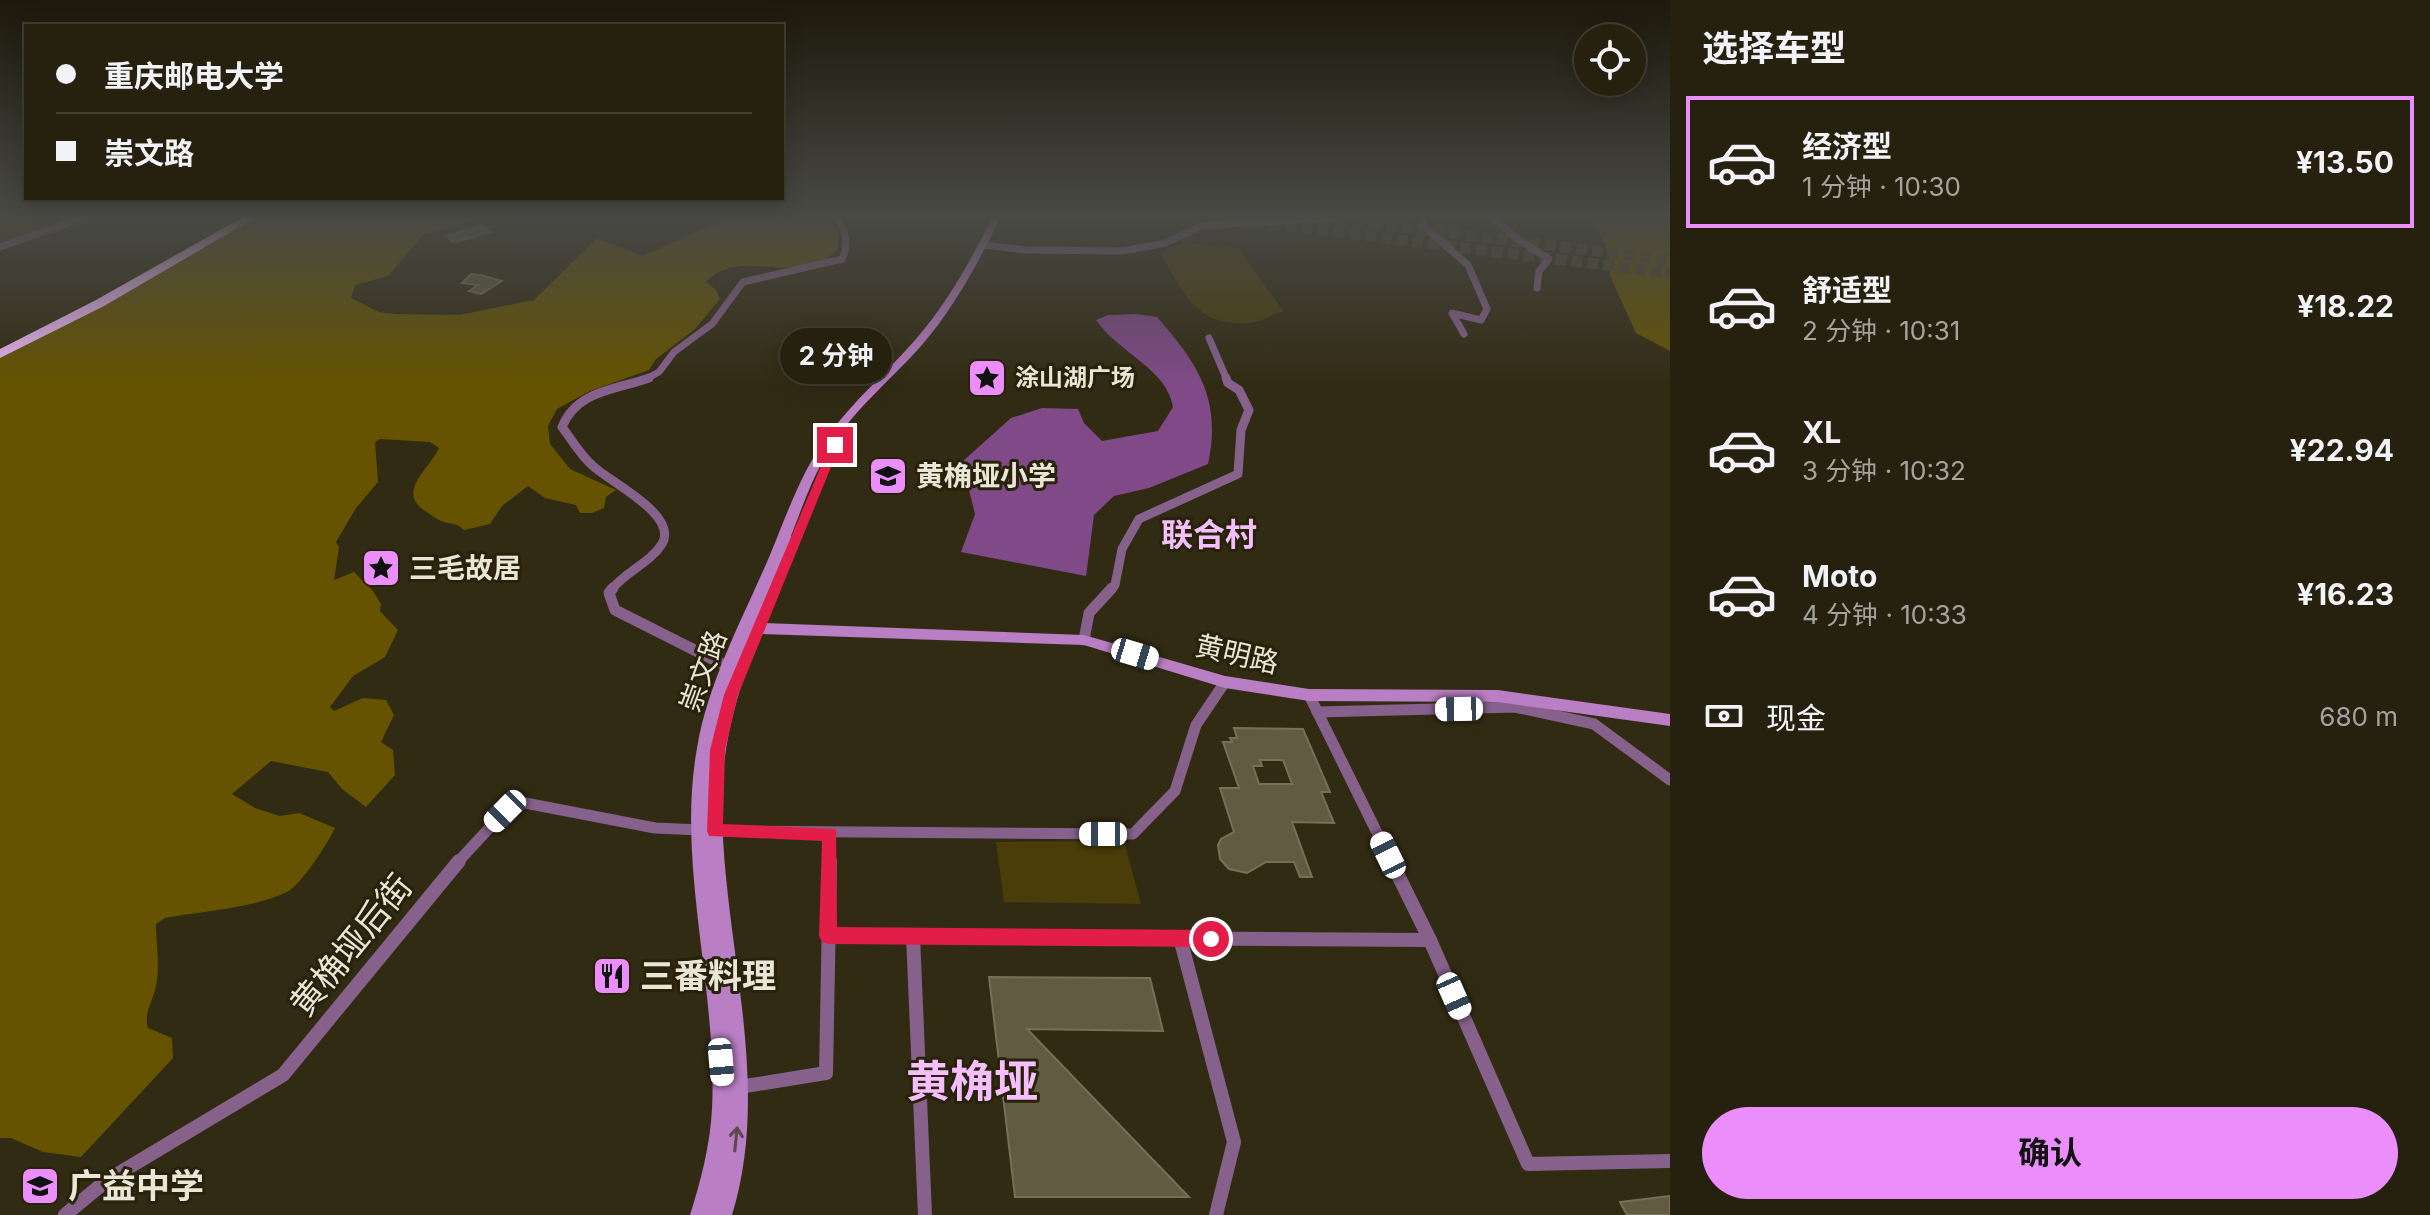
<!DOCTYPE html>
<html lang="zh">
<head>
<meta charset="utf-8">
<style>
  :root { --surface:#26200f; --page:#2e2818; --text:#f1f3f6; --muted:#a4a39e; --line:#423e2f; --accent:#eb8dfb }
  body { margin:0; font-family:Inter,"Noto Sans SC",sans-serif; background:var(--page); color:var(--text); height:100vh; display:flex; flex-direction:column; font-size:30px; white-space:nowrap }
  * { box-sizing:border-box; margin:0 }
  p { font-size:26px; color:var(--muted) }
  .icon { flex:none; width:44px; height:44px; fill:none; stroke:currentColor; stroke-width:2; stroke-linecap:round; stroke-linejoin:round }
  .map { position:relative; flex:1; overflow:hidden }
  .sheet { display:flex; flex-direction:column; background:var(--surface); width:760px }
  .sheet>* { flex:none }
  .guide { position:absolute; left:24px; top:24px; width:760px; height:176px; border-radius:0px; box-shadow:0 4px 20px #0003,0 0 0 2px var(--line); display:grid; align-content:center; height:176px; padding:0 32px; background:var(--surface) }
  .buttons { position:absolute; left:1574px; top:24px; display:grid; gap:16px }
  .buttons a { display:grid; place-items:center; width:72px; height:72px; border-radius:50%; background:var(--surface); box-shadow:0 4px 20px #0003,0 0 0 2px var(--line); font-size:40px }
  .end { position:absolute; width:36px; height:36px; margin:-18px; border:10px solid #e11d48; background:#fff; box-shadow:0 0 0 4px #fff }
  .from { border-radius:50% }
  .bubble { position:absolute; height:56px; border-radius:28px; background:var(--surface); box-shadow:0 4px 20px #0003,0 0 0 2px var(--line); font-size:26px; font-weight:700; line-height:56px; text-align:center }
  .car { position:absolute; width:24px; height:48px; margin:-24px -12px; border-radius:10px; box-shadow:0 0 6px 2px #0007; background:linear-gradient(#fff 24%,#345 0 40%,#fff 0 76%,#345 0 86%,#fff 0) }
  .guide b { display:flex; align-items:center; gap:28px; height:76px; font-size:30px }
  .guide b+b { border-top:2px solid var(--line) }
  .guide i { width:20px; height:20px; background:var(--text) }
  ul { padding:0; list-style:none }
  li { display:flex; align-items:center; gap:24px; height:132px; margin:0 16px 12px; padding:0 16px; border:4px solid transparent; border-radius:0px }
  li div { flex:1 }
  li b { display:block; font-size:30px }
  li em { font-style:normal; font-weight:700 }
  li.on { border-color:var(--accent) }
  li>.icon { width:72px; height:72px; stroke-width:1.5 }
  h2 { padding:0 32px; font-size:36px; line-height:96px }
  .pay { display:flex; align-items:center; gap:20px; height:88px; padding:0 32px; font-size:30px }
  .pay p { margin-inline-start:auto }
  .primary-button { display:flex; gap:16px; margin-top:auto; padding:16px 32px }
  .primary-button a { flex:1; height:92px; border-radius:48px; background:var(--accent); color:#111; font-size:32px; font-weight:700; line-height:92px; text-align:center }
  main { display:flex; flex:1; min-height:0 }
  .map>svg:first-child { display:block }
  .green { fill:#4a3d0a }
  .forest { fill:#655301 }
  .water { fill:#804a89 }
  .building { fill:#625b42; stroke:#776f56; stroke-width:2; fill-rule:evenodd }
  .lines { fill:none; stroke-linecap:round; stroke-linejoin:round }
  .primary-tunnel { stroke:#4e4731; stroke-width:11; stroke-dasharray:11 5; stroke-linecap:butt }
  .street-far3 { stroke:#86618c; stroke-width:7 }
  .street-far2 { stroke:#86618c; stroke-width:9 }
  .street-far1 { stroke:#86618c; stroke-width:11 }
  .street { stroke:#86618c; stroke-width:14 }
  .secondary { fill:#b97ec3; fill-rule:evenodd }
  .highway { fill:#f0b9f9; fill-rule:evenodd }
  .oneway { stroke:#624754 }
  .route { fill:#e11d48 }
  .labels { text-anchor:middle; stroke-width:6; stroke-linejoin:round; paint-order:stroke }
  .far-poi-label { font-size:24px; font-weight:bold; fill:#eae6d7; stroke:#28220a; text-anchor:start }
  .poi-label { font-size:28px; font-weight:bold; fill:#eae6d7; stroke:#28220a; text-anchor:start }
  .street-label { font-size:28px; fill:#eae6d7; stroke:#28220a }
  .quarter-label { font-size:32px; font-weight:bold; fill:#f4bffc; stroke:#28220a }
  .near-street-label { font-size:34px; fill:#eae6d7; stroke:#28220a }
  .near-poi-label { font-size:34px; font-weight:bold; fill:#eae6d7; stroke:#28220a; text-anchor:start }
  .near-district-label { font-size:44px; font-weight:bold; fill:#f4bffc; stroke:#28220a }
</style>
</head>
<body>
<main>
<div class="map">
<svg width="1670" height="1215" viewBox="0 0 1670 1215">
  <rect width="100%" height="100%" fill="#322b14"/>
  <g class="green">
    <path d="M0 216H60L41 223 34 230 38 232 0 246Z"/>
    <path d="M1183 243 1238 248 1284 312C1271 312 1267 320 1256 322 1199 330 1186 297 1162 256L1164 250Z"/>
    <path d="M1124 841 1141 904 1004 902 996 842Z"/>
  </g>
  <g class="forest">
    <path d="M254 216H492L423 235 388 276 355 285 351 298 379 312 395 314 459 315 534 300 597 238 642 256 732 216H828L839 233 838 249C799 289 739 245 706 282L716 290 720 299 695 329 656 359 649 370 590 391 557 409 548 426 550 444 570 469 616 490 606 497 604 508 592 513H580L576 505 545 498 528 486 502 506 490 524 464 530C456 522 451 525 441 521 436 519 430 514 425 511 396 491 429 470 439 448L430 442 380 439 375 442 378 482 356 508 336 542 339 547 334 580 354 572 373 591 381 604 380 611 398 630 385 657 353 676 330 707 334 711 363 698 386 700 394 715 381 742 393 750 395 775 366 807 342 789 328 772 271 761 232 794 255 808 280 816 299 813 335 828C328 843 301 885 287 892 254 908 202 911 165 918L156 924C156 946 161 969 155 990 151 1004 144 1014 148 1028L172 1038 173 1058 81 1157 43 1152 11 1138H0V354Z"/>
    <path d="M1589 216H1670V351L1636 333 1610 276C1612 258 1601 230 1589 216Z"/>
  </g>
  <path class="water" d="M1136 314 1157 317C1198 364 1222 399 1208 464L1149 488 1114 496 1094 515 1086 576 961 552 975 514 962 462 1011 418 1042 408 1078 409 1084 423 1102 441 1158 431 1173 407C1167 369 1120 354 1096 320L1108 315Z"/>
  <g class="building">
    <path d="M481 226 490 232 454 243 446 236Z"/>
    <path d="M471 274 481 275 502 281 481 294 469 291 478 285 462 283Z"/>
    <path d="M1234 728 1303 729 1330 792H1321L1334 823 1292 822 1312 877H1300L1294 862H1266L1247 873 1229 869 1220 859 1218 845 1221 839 1234 832 1220 788H1239L1223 742H1232L1230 738H1237ZM1260 760H1283L1292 784H1259L1253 766H1262Z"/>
    <path d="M989 977 1150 978 1163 1031 1027 1029 1189 1197H1015Z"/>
    <path d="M1670 1196V1215H1627L1620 1202Z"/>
  </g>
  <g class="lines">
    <g class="primary-tunnel">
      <path d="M1206 216 1670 273"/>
      <path d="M1322 218 1670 260"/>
    </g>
    <g class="street-far3">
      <path d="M1424 216 1423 226 1468 265 1487 309 1481 320 1452 313 1464 334"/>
      <path d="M1491 216 1516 238 1549 259 1539 271 1537 288"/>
      <path d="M984 245 1026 250 1122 251 1165 243 1201 226 1358 216"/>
      <path d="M0 247 88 216"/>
      <path d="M1209 338 1227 380"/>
      <path d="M644 380 659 372 674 352 712 324 743 282 842 259C850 243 845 230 835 216"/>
    </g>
    <g class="street-far2">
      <path d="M611 590C625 572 650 563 662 544 679 515 611 483 593 466 581 456 572 440 562 427 577 390 616 390 649 378"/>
      <path d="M1110 590 1115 585 1122 549 1139 519 1238 474 1241 430 1249 410 1239 390 1228 383 1226 378"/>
    </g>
    <g class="street-far1">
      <path d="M613 588 609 593 615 610 730 668"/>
      <path d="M1084 640 1089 613 1112 588"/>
      <path d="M1309 695 1392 863"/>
      <path d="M1317 712 1515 707 1594 724 1670 780"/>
      <path d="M715 831 1133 834 1175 791 1196 725 1225 682"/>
      <path d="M457 863 505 811 520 802 655 828 702 830"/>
      <path d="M830 863V834"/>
    </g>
    <g class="street">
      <path d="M828 936 1430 940 1391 861"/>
      <path d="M913 936 925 1215"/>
      <path d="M1180 938 1234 1142 1216 1215"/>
      <path d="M1430 940 1528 1164 1670 1161"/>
      <path d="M739 1087 826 1073 830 861"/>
      <path d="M65 1215 106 1181 283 1075 459 861"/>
    </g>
    <path class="secondary" d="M993 216H1001C979 262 954 308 921 346 890 381 851 412 828 452 812 478 802 508 791 536L798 537 799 540 764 623 1084 635 1225 676 1309 689 1498 690 1670 714V726L1498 702 1309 701 1225 688 1084 645 760 634C742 679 727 725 723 774 714 920 776 1072 732 1215H690C701 1180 710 1146 712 1109 718 990 676 865 697 748 708 683 741 622 767 562 785 520 800 473 827 437 853 401 887 372 916 339 948 302 971 260 993 216Z"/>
    <path class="highway" d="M245 216H258L104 306 0 358V349L96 300Z"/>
  </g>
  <defs><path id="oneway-shaft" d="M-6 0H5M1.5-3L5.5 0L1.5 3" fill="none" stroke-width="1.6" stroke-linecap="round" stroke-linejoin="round" transform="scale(2)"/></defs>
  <use class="oneway" href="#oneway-shaft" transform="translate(736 1139) rotate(-84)"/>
  <linearGradient id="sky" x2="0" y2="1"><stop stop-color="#1c180b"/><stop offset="0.56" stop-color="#494a45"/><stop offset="1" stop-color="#494a45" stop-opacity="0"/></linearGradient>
  <rect width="1670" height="386" fill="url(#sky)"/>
  <path class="route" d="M835 442 840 445 738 695 725 750 723 824 836 829 837 927 1211 930 1217 933 1220 939 1217 945 1211 947 828 944 822 942 819 936 822 841 709 836 707 831 710 750 724 695 830 445Z"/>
  <defs>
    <g id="sight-square" transform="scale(2)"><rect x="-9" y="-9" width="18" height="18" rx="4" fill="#eb8dfb" stroke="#28220a"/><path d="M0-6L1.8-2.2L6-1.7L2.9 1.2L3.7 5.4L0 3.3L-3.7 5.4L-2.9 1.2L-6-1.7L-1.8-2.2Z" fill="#111"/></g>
    <g id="school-square" transform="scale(2)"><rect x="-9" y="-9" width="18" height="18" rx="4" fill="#eb8dfb" stroke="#28220a"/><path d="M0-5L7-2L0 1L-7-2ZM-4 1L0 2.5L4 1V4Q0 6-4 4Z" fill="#111"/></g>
    <g id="restaurant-square" transform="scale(2)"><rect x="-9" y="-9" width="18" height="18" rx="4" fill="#eb8dfb" stroke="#28220a"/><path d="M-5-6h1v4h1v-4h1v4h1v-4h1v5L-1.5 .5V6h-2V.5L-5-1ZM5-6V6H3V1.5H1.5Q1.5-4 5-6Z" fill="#111"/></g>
  </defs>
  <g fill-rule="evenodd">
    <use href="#sight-square" x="987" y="378"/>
    <use href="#school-square" x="888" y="476"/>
    <use href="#sight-square" x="381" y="568"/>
    <use href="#restaurant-square" x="612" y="976"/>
    <use href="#school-square" x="40" y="1186"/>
  </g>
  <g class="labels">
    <g class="far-poi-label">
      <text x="1015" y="386">涂山湖广场</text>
    </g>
    <g class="poi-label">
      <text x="916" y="486">黄桷垭小学</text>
      <text x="409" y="578">三毛故居</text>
    </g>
    <g class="street-label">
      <text transform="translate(1237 654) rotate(13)" y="10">黄明路</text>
      <text transform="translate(703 671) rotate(-70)" y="10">崇文路</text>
    </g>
    <g class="quarter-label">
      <text x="1209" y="546">联合村</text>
    </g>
    <g class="near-street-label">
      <text transform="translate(351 945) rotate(-51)" y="12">黄桷垭后街</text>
    </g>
    <g class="near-poi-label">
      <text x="640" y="988">三番料理</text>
      <text x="68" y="1198">广益中学</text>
    </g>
    <g class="near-district-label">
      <text x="972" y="1097">黄桷垭</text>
    </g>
  </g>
</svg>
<div class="buttons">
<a><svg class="icon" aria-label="locate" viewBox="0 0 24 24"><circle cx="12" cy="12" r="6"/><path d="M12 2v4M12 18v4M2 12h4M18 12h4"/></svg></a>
</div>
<i class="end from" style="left:1211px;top:939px"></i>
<i class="end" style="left:835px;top:445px"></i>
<div class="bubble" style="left:780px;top:328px;width:112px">2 分钟</div>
<i class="car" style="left:1135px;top:654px;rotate:107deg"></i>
<i class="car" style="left:1459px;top:709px;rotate:269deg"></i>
<i class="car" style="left:505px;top:811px;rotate:225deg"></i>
<i class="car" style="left:1103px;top:834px;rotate:270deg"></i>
<i class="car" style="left:1388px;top:855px;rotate:334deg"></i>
<i class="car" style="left:1454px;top:996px;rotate:156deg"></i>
<i class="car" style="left:721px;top:1062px;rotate:175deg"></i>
<div class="guide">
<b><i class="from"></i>重庆邮电大学</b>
<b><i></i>崇文路</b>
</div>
</div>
<section class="sheet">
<h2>选择车型</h2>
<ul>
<li class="on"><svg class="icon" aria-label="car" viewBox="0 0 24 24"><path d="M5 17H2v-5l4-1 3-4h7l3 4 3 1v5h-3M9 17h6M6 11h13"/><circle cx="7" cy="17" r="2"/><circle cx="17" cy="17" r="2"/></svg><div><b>经济型</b><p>1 分钟 · 10:30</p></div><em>¥13.50</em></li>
<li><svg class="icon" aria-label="car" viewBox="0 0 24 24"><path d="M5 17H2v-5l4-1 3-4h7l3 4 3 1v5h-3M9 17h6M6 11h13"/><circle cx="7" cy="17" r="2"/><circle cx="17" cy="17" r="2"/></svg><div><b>舒适型</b><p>2 分钟 · 10:31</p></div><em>¥18.22</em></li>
<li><svg class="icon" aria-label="car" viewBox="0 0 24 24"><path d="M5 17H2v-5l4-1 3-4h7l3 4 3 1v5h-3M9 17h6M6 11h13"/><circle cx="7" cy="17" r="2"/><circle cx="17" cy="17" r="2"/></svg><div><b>XL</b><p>3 分钟 · 10:32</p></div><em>¥22.94</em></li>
<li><svg class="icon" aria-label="car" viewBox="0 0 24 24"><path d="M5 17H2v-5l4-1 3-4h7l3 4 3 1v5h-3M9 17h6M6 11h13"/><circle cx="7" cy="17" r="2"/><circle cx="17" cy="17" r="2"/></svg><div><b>Moto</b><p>4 分钟 · 10:33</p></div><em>¥16.23</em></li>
</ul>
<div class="pay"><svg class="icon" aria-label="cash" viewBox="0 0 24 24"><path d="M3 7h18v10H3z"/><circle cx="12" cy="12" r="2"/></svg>现金<p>680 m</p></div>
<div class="primary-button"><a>确认</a></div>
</section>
</main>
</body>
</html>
